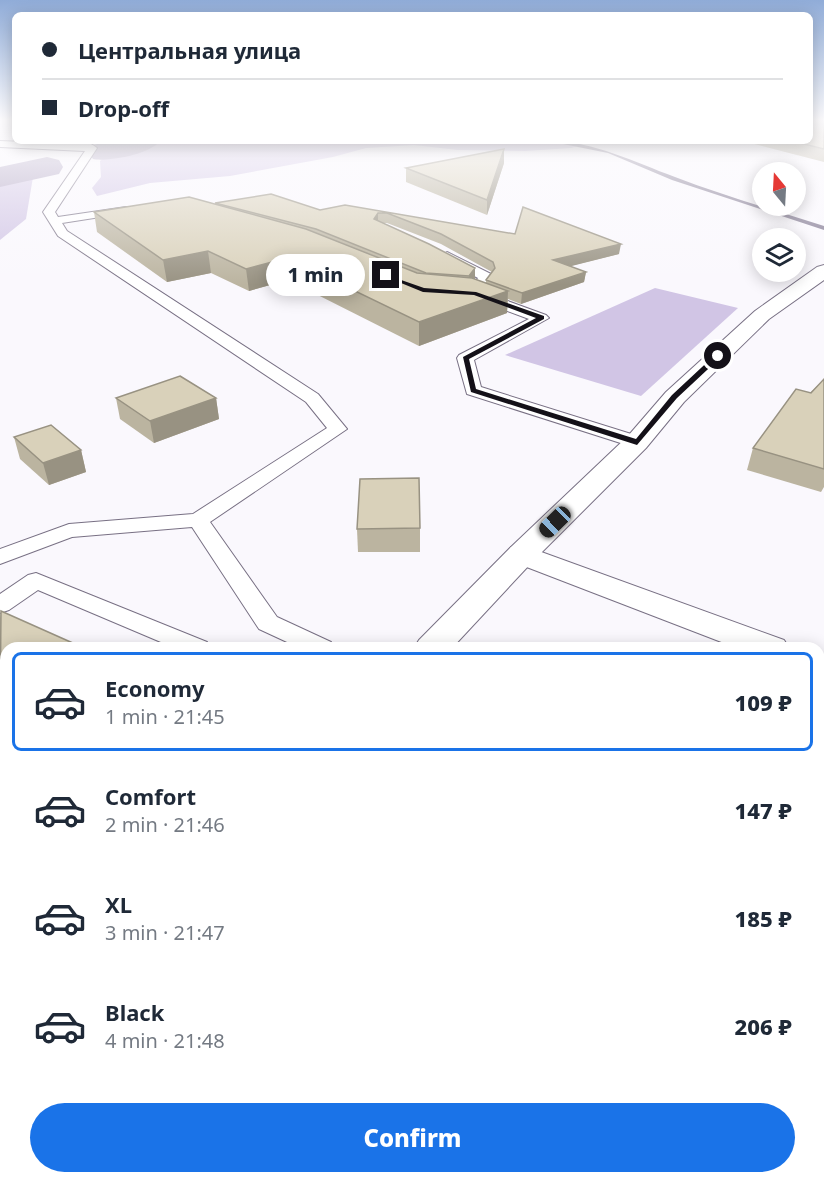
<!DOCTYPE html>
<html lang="en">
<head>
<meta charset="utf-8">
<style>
  :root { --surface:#fff; --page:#f2f2f3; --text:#1f2937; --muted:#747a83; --line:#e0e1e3; --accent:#1a73e8 }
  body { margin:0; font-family:"Noto Sans",sans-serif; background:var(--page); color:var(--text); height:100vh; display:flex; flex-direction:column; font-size:22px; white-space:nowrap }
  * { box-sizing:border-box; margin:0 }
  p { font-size:20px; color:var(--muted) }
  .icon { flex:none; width:33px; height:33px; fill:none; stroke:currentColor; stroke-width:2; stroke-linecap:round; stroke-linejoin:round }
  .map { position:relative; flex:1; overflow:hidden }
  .sheet { position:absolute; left:0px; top:642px; width:825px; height:542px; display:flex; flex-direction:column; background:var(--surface); border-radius:18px 18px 0 0; box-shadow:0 3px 15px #0003 }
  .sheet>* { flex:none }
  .guide { position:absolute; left:12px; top:12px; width:801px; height:132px; border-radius:9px; box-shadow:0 3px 15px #0003; display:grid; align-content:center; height:132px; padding:0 30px; background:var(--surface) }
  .needle { width:39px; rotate:342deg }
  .tools { position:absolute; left:752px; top:162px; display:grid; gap:12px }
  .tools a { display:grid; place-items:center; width:54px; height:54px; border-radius:50%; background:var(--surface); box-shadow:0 3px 15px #0003; font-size:30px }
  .end { position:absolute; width:27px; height:27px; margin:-14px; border:8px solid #141118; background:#fff; box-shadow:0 0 0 3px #fff }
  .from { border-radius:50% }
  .bubble { position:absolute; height:42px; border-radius:21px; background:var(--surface); box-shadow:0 3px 15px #0003; font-size:20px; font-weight:800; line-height:42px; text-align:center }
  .car { position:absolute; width:18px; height:36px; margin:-18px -9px; border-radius:8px; box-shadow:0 0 4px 2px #0007; background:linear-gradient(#222 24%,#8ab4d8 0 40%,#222 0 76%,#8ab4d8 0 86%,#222 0) }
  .guide b { display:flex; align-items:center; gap:21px; height:57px; font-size:22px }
  .guide b+b { border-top:2px solid var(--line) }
  .guide i { width:15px; height:15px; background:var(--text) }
  ul { padding:10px 0 0; list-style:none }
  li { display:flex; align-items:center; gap:18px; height:99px; margin:0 12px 9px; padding:0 18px; border:3px solid transparent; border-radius:9px }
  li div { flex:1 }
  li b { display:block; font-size:22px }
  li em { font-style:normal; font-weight:800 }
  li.active { border-color:var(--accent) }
  li>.icon { width:54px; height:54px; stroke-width:1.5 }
  .action { display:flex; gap:12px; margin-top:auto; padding:12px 30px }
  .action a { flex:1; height:69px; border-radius:36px; background:var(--accent); color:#fff; font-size:24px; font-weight:800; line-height:69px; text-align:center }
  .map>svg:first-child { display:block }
  .green { fill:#d1c5e5 }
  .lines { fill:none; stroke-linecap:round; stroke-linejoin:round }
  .stream { fill:#7e758e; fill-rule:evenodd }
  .river { fill:#aca0c0; fill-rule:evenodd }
  .service-casing { stroke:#787084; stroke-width:2 }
  .minor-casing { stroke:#787084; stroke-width:2 }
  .tertiary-casing { stroke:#787084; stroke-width:2 }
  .service { fill:#fff; fill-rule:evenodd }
  .minor { fill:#fff; fill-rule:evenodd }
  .tertiary { fill:#fff; fill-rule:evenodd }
  .wall { fill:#bbb4a0; fill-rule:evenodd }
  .shaded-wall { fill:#989282 }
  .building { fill:#d9d1ba; stroke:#989282; stroke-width:1.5 }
  .route { fill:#141118 }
</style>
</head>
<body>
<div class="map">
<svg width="824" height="1183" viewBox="0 0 824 1183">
  <rect width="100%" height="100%" fill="#faf8fd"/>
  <g class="green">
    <path d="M162 141H592L571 148 525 151 458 150 414 145 366 148 333 157 230 176 150 183 97 196 92 188 101 177 100 161 108 155Z"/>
    <path d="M33 177 26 219 0 240V184Z"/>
    <path d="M655 288 738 308 641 396 505 355Z"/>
    <path d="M819 720 824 722V935L819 941Z"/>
  </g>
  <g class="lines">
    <path class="stream" d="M548 141C594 141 634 162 675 177 724 196 775 210 824 226V230L672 180 608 153Z"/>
    <g class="river">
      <path d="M110 141H160C151 154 108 162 93 159L88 152 93 145Z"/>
      <path d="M47 157 59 160 63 167 59 174 0 187V167Z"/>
    </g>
    <g class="service-casing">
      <g id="service">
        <path d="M0 141 75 144 70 141C80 141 89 141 97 148L55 212 58 217 126 207 132 210 126 213 62 223 67 231 318 394 347 429 210 522 277 617 331 642 335 648H300L259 629 192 527 72 537 0 564V549L69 524 193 514 327 428 306 402 58 236 43 212 85 151 0 147Z"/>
        <path d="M447 252 491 274 493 277 483 292 546 315 549 318 474 360 481 387 644 438 647 442 644 446H630L467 394 457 358 459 355 529 319 469 297 467 294 478 278 442 259 440 256Z"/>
        <path d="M36 573 207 642 211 648H175L38 590 9 610 0 613V594L28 575Z"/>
        <path d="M0 788 6 790V816L0 814Z"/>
      </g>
    </g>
    <g class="minor-casing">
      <g id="minor">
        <path d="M522 545 784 640 789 648H737L511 561 506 554 511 547Z"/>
        <path d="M819 654 824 655V680L819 679Z"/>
      </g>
    </g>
    <g class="tertiary-casing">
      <g id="tertiary">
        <path d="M824 265V280L769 319 684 402 646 448 533 561 452 648H414L419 640 511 547 628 436 666 392 755 311 817 267Z"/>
        <path d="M6 1088V1149L0 1151V1090Z"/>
      </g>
    </g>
    <use href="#service" class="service"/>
    <use href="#minor" class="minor"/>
    <use href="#tertiary" class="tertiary"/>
  </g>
  <g class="wall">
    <path d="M824 119V162L743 141H810Z"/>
    <path d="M504 149V163L487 215 406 182V168Z"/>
    <path d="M215 203 320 210 345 205 619 254 570 266 586 272 584 282 521 304 508 299 507 313 419 346 288 280 249 291 211 273 167 282 97 232 94 212 216 204ZM382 223H387L441 244 492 272 486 280V283L475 279Z"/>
    <path d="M824 379V487L821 492 747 470 753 448Z"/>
    <path d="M116 398H216L219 419 154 443 120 419Z"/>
    <path d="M14 437 81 450 86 472 49 485 20 459Z"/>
    <path d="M420 528V552H358L357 529Z"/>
    <path d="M0 612 6 648V728L0 725Z"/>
  </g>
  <g class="shaded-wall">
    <path d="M504 149V163L487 215V200Z"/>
    <path d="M378 213V223L374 219Z"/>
    <path d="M621 244 619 254 552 271 553 260Z"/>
    <path d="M208 251 211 273 167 282 163 260Z"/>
    <path d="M287 258 288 280 249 291 246 269Z"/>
    <path d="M475 268V279L469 287V276Z"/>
    <path d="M586 272 584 282 521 304 522 293Z"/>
    <path d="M508 291 507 313 419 346V322Z"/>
    <path d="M216 398 219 419 154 443 150 421Z"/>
    <path d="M81 450 86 472 49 485 43 463Z"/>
  </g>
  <g class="building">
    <path d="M810 119H824V149L792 141H810Z"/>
    <path d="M504 149 487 200 406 168Z"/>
    <path d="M271 194 320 210 345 205 515 234 523 207 621 244 553 260 586 272 522 293 486 280 495 268 493 262 441 234 387 213H378L374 219 429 244 475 268 469 276 426 273 316 229 215 203Z"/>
    <path d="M189 197 306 229 417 273 472 278 508 291 419 322 287 258 246 269 208 251 163 260 94 212Z"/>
    <path d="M180 376 216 398 150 421 116 398Z"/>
    <path d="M824 379V469L753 448 796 389 811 393Z"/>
    <path d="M51 425 81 450 43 463 14 437Z"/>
    <path d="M419 478 420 528 357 529 360 479Z"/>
    <path d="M1 611 84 648H6V718L0 715Z"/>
  </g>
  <linearGradient id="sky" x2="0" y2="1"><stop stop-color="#90acd8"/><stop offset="0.42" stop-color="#fdfcfe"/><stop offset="1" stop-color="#fdfcfe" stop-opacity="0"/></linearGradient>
  <rect width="824" height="285" fill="url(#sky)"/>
  <path class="route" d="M384 274 424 288 476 292 544 316V319L469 359 476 389 636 439 672 395 716 354 722 356 677 398 637 445 471 392 463 357 536 318 474 295 423 292 384 276Z"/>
</svg>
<div class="tools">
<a><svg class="needle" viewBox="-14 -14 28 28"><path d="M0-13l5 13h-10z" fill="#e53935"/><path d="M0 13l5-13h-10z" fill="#747a83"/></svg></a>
<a><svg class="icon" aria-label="layers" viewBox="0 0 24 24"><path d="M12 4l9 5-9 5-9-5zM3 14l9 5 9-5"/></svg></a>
</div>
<i class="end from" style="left:718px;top:356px"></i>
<i class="end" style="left:386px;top:275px"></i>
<div class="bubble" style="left:266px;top:254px;width:99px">1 min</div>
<i class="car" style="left:555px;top:522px;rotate:226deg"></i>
<div class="guide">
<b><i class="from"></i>Центральная улица</b>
<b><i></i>Drop-off</b>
</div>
<section class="sheet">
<ul>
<li class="active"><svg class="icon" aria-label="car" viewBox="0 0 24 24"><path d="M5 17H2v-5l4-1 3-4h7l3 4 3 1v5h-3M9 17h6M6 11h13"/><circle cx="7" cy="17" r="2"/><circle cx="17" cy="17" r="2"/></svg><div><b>Economy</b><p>1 min · 21:45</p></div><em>109 ₽</em></li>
<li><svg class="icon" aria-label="car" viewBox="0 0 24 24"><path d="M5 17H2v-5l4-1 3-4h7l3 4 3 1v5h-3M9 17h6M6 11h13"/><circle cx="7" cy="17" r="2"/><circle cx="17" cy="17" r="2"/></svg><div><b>Comfort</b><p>2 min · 21:46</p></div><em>147 ₽</em></li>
<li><svg class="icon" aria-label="car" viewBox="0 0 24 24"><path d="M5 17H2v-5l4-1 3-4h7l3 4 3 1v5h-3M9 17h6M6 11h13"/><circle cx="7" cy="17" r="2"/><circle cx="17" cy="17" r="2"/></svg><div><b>XL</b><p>3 min · 21:47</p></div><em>185 ₽</em></li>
<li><svg class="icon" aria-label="car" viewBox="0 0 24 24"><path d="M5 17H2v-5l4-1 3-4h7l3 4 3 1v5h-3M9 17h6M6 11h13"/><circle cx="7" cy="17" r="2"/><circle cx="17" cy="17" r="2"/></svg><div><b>Black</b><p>4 min · 21:48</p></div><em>206 ₽</em></li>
</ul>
<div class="action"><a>Confirm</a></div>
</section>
</div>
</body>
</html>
